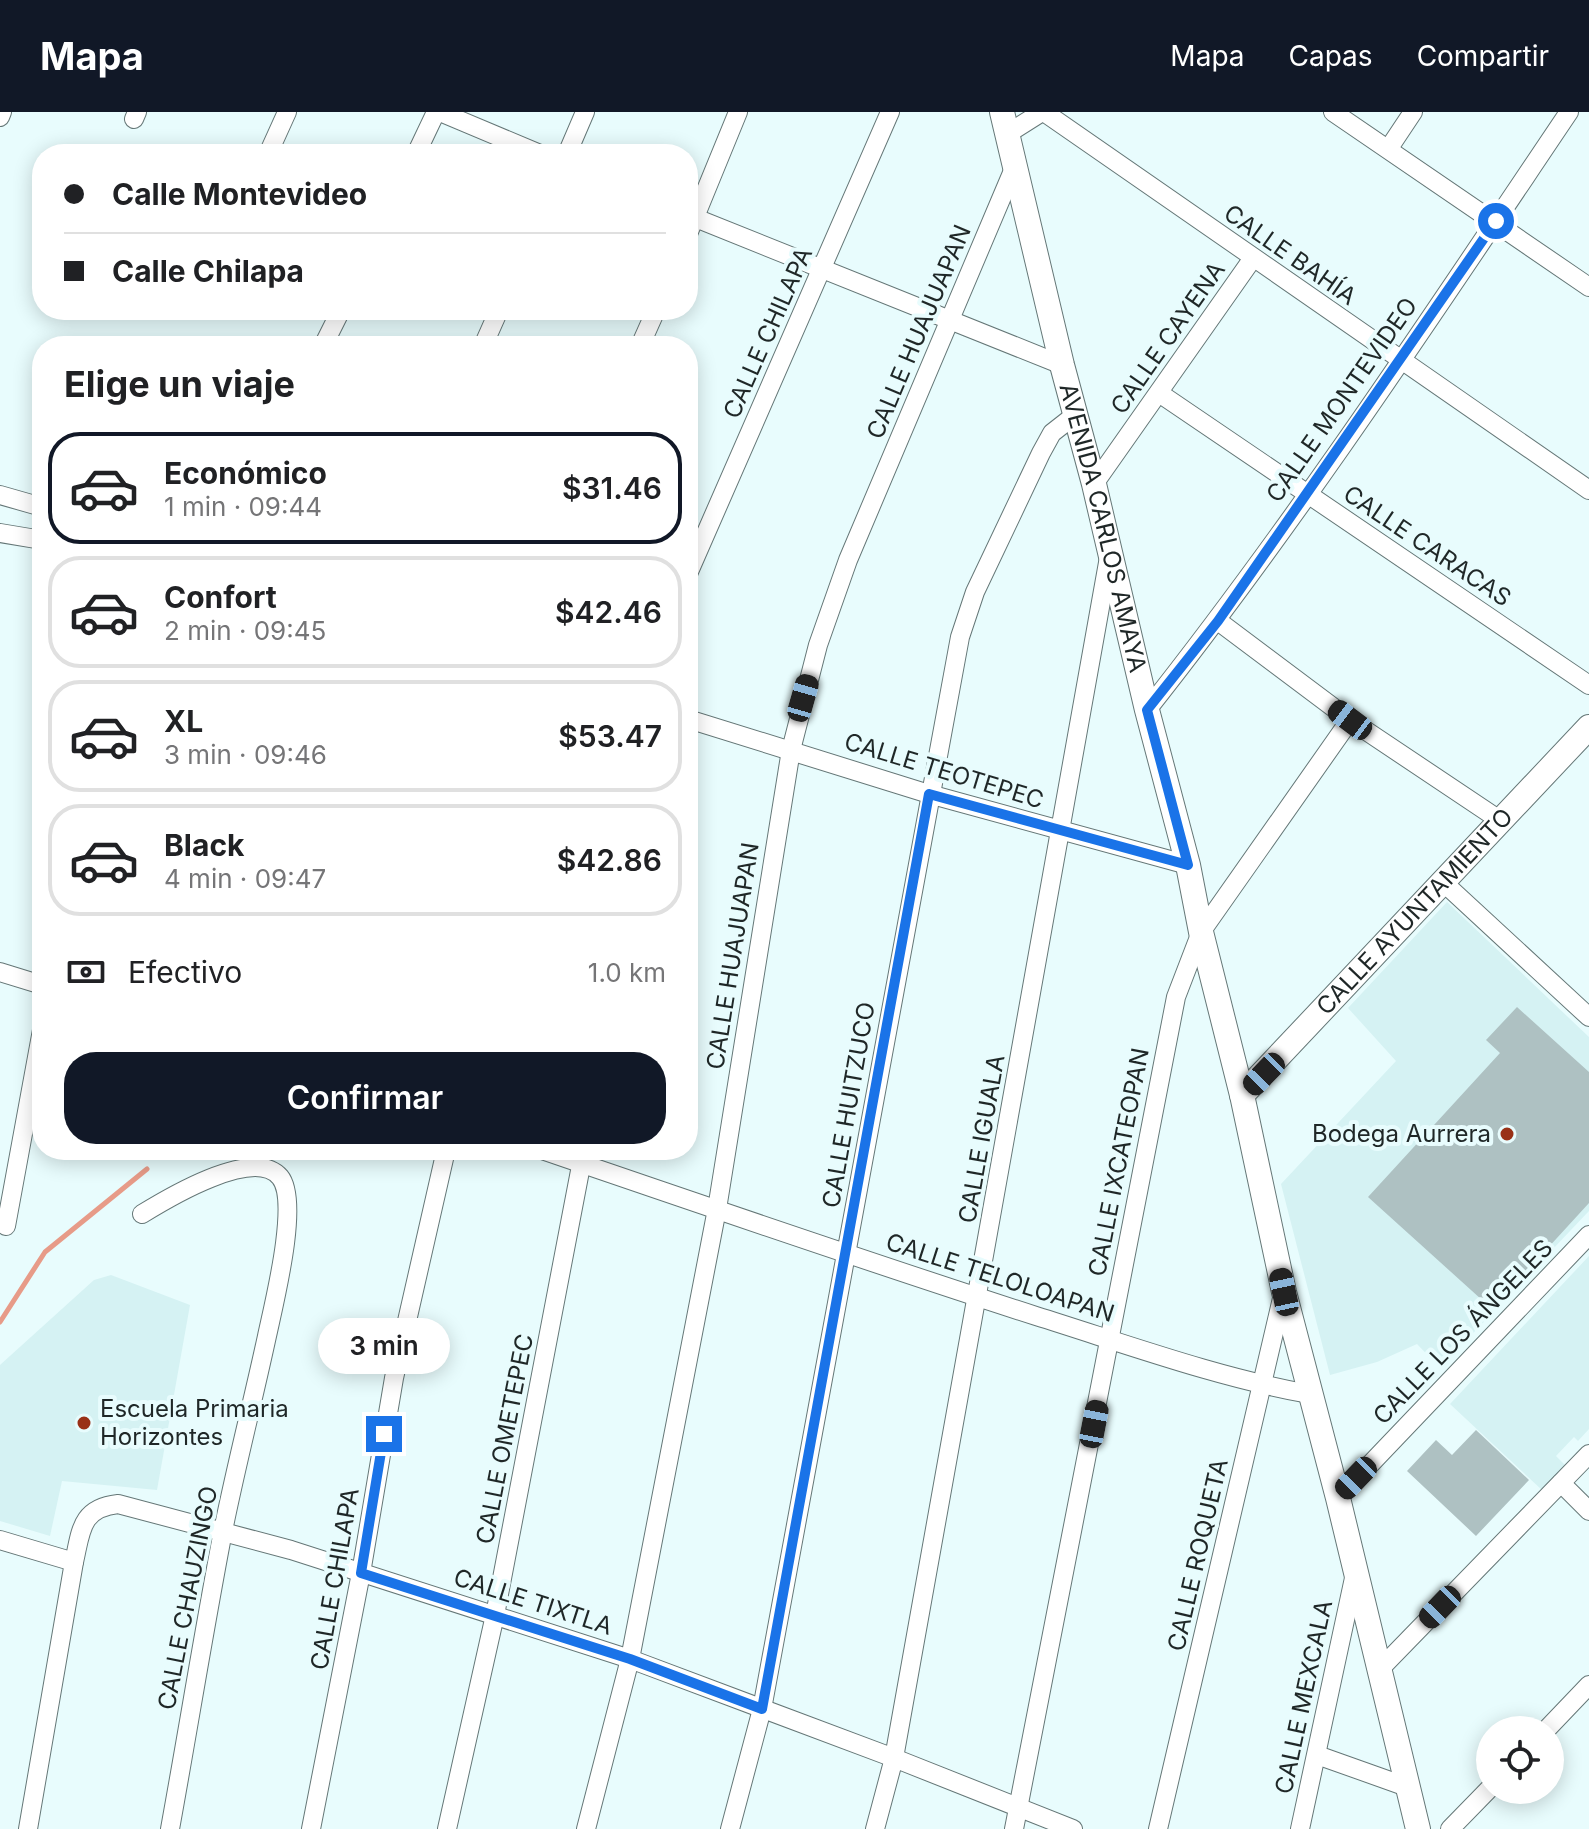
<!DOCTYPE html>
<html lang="es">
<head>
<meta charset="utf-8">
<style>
  :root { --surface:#fff; --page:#f2f2f2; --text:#202124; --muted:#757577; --line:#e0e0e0; --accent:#111827 }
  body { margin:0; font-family:Inter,sans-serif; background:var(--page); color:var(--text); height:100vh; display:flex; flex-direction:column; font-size:30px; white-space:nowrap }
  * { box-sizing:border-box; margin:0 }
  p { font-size:26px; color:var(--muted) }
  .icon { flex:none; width:44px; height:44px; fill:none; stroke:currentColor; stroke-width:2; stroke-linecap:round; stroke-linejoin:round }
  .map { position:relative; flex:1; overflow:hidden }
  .details { position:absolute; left:32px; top:224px; width:666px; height:824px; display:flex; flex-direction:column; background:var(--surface); border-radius:32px; box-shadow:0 4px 20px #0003 }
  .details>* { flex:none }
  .banner { position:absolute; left:32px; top:32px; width:666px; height:176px; border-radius:32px; box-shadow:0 4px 20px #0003; display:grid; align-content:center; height:176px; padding:0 32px; background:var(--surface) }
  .tools { position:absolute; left:1476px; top:1604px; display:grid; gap:16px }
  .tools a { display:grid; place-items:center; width:88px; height:88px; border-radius:50%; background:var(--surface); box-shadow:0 4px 20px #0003; font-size:40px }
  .end { position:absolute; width:36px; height:36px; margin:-18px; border:10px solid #1a73e8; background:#fff; box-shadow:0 0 0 4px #fff }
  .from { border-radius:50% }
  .bubble { position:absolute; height:56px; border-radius:28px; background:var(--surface); box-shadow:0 4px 20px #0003; font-size:26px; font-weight:600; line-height:56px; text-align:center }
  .car { position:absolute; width:24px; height:48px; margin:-24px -12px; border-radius:10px; box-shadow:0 0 6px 2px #0007; background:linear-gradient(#222 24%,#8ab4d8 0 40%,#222 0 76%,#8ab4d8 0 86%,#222 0) }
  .banner b { display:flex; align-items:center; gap:28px; height:76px; font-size:30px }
  .banner b+b { border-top:2px solid var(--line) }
  .banner i { width:20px; height:20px; background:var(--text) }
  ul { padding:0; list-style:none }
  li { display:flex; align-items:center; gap:24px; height:112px; margin:0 16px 12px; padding:0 16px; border:4px solid var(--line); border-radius:32px }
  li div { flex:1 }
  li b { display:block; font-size:30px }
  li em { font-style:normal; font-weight:600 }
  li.current { border-color:var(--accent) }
  li>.icon { width:72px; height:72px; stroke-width:1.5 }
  h2 { padding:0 32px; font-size:36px; line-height:96px }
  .pay { display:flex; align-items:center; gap:20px; height:88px; padding:0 32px; font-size:30px }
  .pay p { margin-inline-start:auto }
  .button { display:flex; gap:16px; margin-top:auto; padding:16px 32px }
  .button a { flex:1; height:92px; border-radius:32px; background:var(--accent); color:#fff; font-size:32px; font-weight:600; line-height:92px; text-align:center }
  header { display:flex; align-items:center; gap:48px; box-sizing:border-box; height:112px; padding:0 40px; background:var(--accent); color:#fff }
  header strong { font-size:38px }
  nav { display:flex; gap:44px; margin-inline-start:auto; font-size:28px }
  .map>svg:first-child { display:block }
  .built { fill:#d5f2f3 }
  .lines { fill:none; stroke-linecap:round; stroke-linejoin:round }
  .stream { stroke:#e79b88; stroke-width:5 }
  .building { fill:#aec1c2 }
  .minor-casing { stroke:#657777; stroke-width:20 }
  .major-casing { stroke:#657777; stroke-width:26 }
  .minor { stroke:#fff; stroke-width:18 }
  .major { stroke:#fff; stroke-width:24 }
  .route { stroke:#1a73e8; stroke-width:10 }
  .poi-dot { fill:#993117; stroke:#e8fcfd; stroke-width:3 }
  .labels { text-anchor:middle; stroke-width:8; stroke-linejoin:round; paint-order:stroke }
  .street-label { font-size:24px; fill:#1f2727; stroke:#e8fcfd }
  .poi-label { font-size:24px; fill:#1f2727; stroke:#e8fcfd; text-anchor:end }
</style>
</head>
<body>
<header>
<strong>Mapa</strong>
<nav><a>Mapa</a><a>Capas</a><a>Compartir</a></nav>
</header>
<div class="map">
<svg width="1589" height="1717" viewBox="0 0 1589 1717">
  <rect width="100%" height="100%" fill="#e8fcfd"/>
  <g class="built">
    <path d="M1447 790 1589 925V1099L1440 1256 1417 1232 1377 1250 1330 1263 1281 1072 1396 949 1348 896Z"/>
    <path d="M1589 1144V1317L1578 1329 1574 1325 1556 1344 1565 1353 1542 1378 1450 1292Z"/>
    <path d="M111 1163 190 1193 157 1378 62 1369 50 1424 0 1409V1253L94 1168Z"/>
  </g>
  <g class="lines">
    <path class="stream" d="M0 1210 45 1140 147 1057"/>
  </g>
  <g class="building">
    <path d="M1517 895 1589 960V1091L1492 1197 1368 1085 1500 941 1486 928Z"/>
    <path d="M1476 1318 1529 1368 1476 1424 1407 1359 1436 1328 1452 1343Z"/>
  </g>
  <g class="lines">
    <g class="minor-casing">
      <g id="minor">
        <path d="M440 0 540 42"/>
        <path d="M1044 0 1589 378"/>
        <path d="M1333 0 1589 175"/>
        <path d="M0 5 2 0"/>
        <path d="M134 7 137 0"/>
        <path d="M1007 22 1042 0"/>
        <path d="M1389 36 1413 0"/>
        <path d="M268 42 287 0"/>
        <path d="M416 42 436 0"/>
        <path d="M567 42 585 0"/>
        <path d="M688 103 1062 253"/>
        <path d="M688 122 738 0"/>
        <path d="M323 234 341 198"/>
        <path d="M483 234 499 198"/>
        <path d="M640 234 656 198"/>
        <path d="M1159 281 1589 573"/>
        <path d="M1094 372 1253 146"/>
        <path d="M0 383 42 395"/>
        <path d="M0 421 42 428"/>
        <path d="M688 462 890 0"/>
        <path d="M1218 509 1350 608 1501 709"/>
        <path d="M1147 598C1298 407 1433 202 1569 0"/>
        <path d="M688 607 929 682 1188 753"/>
        <path d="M1444 771 1589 905"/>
        <path d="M0 860 42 873"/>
        <path d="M542 1038C706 1094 871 1151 1036 1204 1126 1232 1216 1265 1309 1282"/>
        <path d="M142 1102C168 1086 254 1034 280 1065 300 1089 274 1191 267 1224 253 1289 236 1354 223 1419 204 1518 188 1618 170 1717"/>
        <path d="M6 1114 42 918"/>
        <path d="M1561 1371 1589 1399"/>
        <path d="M1338 1386 1589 1123"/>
        <path d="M0 1428 74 1450"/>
        <path d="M1380 1557 1589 1342"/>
        <path d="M1546 1618 1589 1573"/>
        <path d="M1317 1643 1407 1675"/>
        <path d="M28 1717 74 1450C81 1420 80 1396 118 1392L291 1438 630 1547 894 1646 1073 1717"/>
        <path d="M311 1717 361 1461 394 1266 446 1038"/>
        <path d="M447 1717 495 1503 584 1038"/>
        <path d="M586 1717 630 1547 717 1097 791 638 818 533 848 448 1015 54"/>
        <path d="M730 1717 762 1597 960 525 975 480 1041 341 1052 321 1075 303"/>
        <path d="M875 1717 894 1646 1109 445"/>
        <path d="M1014 1717 1176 885 1201 820 1350 608"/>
        <path d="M1158 1717 1283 1182"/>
        <path d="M1300 1717 1354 1466"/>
        <path d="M1450 1717 1490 1676"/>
      </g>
    </g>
    <g class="major-casing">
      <g id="major">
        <path id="s1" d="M1002 0 1062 253 1094 372 1147 598 1188 753 1201 820 1242 983 1284 1180 1338 1386 1418 1717"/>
        <path id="s2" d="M1242 983 1589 615"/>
      </g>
    </g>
    <use href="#minor" class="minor"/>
    <use href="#major" class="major"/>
  </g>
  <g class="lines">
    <path class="route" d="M384 1322 361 1461 630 1547 762 1597 929 682 1188 753 1147 598 1218 509 1496 109"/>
  </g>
  <g class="poi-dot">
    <circle cx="1507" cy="1022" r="8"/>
    <circle cx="84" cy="1311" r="8"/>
  </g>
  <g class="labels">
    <g class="street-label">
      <text transform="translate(1290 143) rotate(35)" y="8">CALLE BAHÍA</text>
      <text transform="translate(919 220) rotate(-67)" y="8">CALLE HUAJUAPAN</text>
      <text transform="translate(768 221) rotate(-66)" y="8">CALLE CHILAPA</text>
      <text transform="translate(1168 226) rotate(-55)" y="8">CALLE CAYENA</text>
      <text transform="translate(1342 288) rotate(-55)" y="8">CALLE MONTEVIDEO</text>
      <text dy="8" stroke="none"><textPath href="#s1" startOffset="428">AVENIDA CARLOS AMAYA</textPath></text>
      <text transform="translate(1427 434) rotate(34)" y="8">CALLE CARACAS</text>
      <text transform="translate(944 659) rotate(17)" y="8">CALLE TEOTEPEC</text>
      <text dy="8" stroke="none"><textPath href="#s2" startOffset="252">CALLE AYUNTAMIENTO</textPath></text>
      <text transform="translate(733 844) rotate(-81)" y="8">CALLE HUAJUAPAN</text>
      <text transform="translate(849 993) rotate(-80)" y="8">CALLE HUITZUCO</text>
      <text transform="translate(982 1027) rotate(-80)" y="8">CALLE IGUALA</text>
      <text transform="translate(1119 1050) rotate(-79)" y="8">CALLE IXCATEOPAN</text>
      <text transform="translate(1000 1166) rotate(18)" y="8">CALLE TELOLOAPAN</text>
      <text transform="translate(1463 1220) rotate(-46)" y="8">CALLE LOS ÁNGELES</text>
      <text transform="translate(505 1327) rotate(-79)" y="8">CALLE OMETEPEC</text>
      <text transform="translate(1198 1443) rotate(-77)" y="8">CALLE ROQUETA</text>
      <text transform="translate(335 1467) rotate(-80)" y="8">CALLE CHILAPA</text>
      <text transform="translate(188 1486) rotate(-79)" y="8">CALLE CHAUZINGO</text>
      <text transform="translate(533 1490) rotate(18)" y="8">CALLE TIXTLA</text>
      <text transform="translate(1304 1585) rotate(-78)" y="8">CALLE MEXCALA</text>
    </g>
    <g class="poi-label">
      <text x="1491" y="1030">Bodega Aurrera</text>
      <text x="100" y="1305" text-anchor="start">Escuela Primaria<tspan x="100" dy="28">Horizontes</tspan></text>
    </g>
  </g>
</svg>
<div class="tools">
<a><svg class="icon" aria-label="locate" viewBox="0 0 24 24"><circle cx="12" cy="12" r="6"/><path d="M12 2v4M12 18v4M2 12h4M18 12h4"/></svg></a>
</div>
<i class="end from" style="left:1496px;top:109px"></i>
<i class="end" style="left:384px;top:1322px"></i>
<div class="bubble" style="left:318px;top:1206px;width:132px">3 min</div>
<i class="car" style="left:803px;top:586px;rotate:16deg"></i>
<i class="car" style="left:1350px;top:608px;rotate:307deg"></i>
<i class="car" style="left:1264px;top:962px;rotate:224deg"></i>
<i class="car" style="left:1284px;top:1180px;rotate:348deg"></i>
<i class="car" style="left:1094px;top:1312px;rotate:11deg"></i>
<i class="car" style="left:1356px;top:1366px;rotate:224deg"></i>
<i class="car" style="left:1440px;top:1495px;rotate:224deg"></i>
<div class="banner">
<b><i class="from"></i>Calle Montevideo</b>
<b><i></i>Calle Chilapa</b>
</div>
<section class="details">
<h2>Elige un viaje</h2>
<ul>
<li class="current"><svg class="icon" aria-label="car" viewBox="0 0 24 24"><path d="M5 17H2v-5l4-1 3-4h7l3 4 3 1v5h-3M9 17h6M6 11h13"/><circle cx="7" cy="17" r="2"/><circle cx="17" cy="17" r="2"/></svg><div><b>Económico</b><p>1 min · 09:44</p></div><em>$31.46</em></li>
<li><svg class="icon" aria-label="car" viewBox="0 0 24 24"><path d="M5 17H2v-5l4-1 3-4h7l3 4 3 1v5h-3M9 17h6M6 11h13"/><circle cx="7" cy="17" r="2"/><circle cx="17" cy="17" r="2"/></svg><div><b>Confort</b><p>2 min · 09:45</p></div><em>$42.46</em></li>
<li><svg class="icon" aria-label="car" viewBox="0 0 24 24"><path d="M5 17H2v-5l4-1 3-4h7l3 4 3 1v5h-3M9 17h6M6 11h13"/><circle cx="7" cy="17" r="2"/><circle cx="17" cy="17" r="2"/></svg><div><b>XL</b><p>3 min · 09:46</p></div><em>$53.47</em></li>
<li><svg class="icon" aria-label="car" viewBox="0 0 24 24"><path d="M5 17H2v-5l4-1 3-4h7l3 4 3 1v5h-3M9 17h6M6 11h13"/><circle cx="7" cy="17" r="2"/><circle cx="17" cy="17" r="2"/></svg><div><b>Black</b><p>4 min · 09:47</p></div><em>$42.86</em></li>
</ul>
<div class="pay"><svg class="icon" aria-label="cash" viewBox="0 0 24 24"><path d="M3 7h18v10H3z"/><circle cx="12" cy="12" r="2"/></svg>Efectivo<p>1.0 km</p></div>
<div class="button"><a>Confirmar</a></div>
</section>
</div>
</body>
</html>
